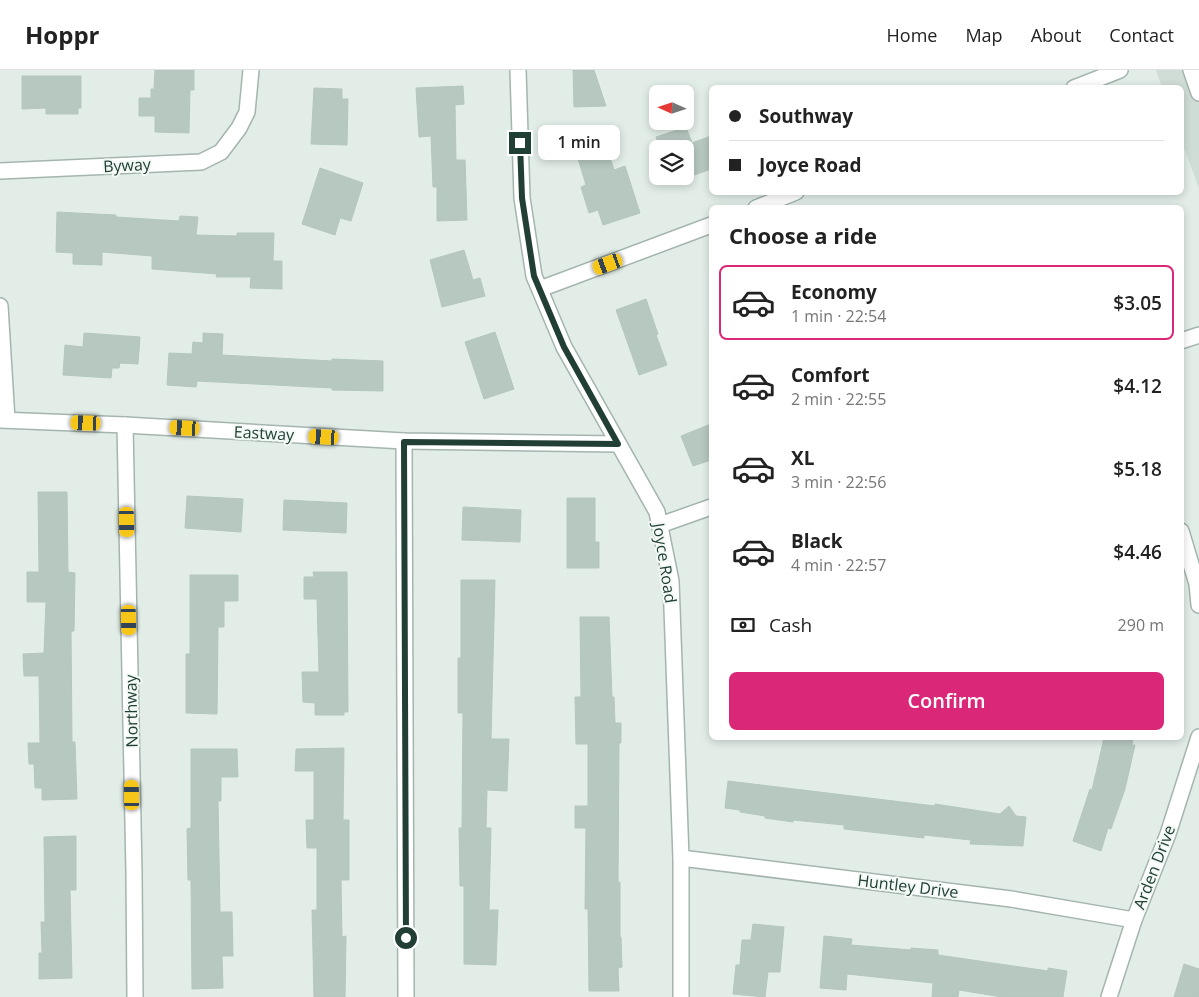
<!DOCTYPE html>
<html lang="en">
<head>
<meta charset="utf-8">
<style>
  :root { --surface:#fff; --page:#f2f2f2; --text:#222; --muted:#767676; --line:#e0e0e0; --accent:#db2777 }
  body { margin:0; font-family:"Open Sans",sans-serif; background:var(--page); color:var(--text); height:100vh; display:flex; flex-direction:column; font-size:19px; white-space:nowrap }
  * { box-sizing:border-box; margin:0 }
  p { font-size:16px; color:var(--muted) }
  .icon { flex:none; width:28px; height:28px; fill:none; stroke:currentColor; stroke-width:2; stroke-linecap:round; stroke-linejoin:round }
  .map { position:relative; flex:1; overflow:hidden }
  .drawer { position:absolute; left:709px; top:135px; width:475px; height:535px; display:flex; flex-direction:column; background:var(--surface); border-radius:8px; box-shadow:0 2px 8px #0003 }
  .drawer>* { flex:none }
  .top-card { position:absolute; left:709px; top:15px; width:475px; height:110px; border-radius:8px; box-shadow:0 2px 8px #0003; display:grid; align-content:center; height:110px; padding:0 20px; background:var(--surface) }
  .needle { width:32px; rotate:273deg }
  .tools { position:absolute; left:649px; top:15px; display:grid; gap:10px }
  .tools a { display:grid; place-items:center; width:45px; height:45px; border-radius:8px; background:var(--surface); box-shadow:0 2px 8px #0003; font-size:25px }
  .end { position:absolute; width:22px; height:22px; margin:-11px; border:6px solid #213f35; background:#fff; box-shadow:0 0 0 2px #fff }
  .from { border-radius:50% }
  .bubble { position:absolute; height:35px; border-radius:8px; background:var(--surface); box-shadow:0 2px 8px #0003; font-size:16px; font-weight:600; line-height:35px; text-align:center }
  .car { position:absolute; width:15px; height:30px; margin:-15px -8px; border-radius:6px; box-shadow:0 0 4px 1px #0007; background:linear-gradient(#f5c518 24%,#345 0 40%,#f5c518 0 76%,#345 0 86%,#f5c518 0) }
  .top-card b { display:flex; align-items:center; gap:18px; height:48px; font-size:19px }
  .top-card b+b { border-top:1px solid var(--line) }
  .top-card i { width:12px; height:12px; background:var(--text) }
  ul { padding:0; list-style:none }
  li { display:flex; align-items:center; gap:15px; height:75px; margin:0 10px 8px; padding:0 10px; border:2px solid transparent; border-radius:8px }
  li div { flex:1 }
  li b { display:block; font-size:19px }
  li em { font-style:normal; font-weight:600 }
  li.on { border-color:var(--accent) }
  li>.icon { width:45px; height:45px; stroke-width:1.5 }
  h2 { padding:0 20px; font-size:22px; line-height:60px }
  .pay { display:flex; align-items:center; gap:12px; height:55px; padding:0 20px; font-size:19px }
  .pay p { margin-inline-start:auto }
  .button { display:flex; gap:10px; margin-top:auto; padding:10px 20px }
  .button a { flex:1; height:58px; border-radius:8px; background:var(--accent); color:#fff; font-size:20px; font-weight:600; line-height:58px; text-align:center }
  header { display:flex; align-items:center; gap:30px; box-sizing:border-box; height:70px; padding:0 25px; background:var(--surface); border-bottom:1px solid var(--line) }
  header strong { font-size:24px }
  nav { display:flex; gap:28px; margin-inline-start:auto; font-size:18px }
  .map>svg:first-child { display:block }
  .built { fill:#d0ddd6 }
  .building { fill:#b7c8c0; stroke:#b4c7be }
  .lines { fill:none; stroke-linecap:round; stroke-linejoin:round }
  .minor-casing { stroke:#a4b5ae; stroke-width:18 }
  .minor { stroke:#fff; stroke-width:15 }
  .route { stroke:#213f35; stroke-width:6 }
  .labels { text-anchor:middle; stroke-width:4; stroke-linejoin:round; paint-order:stroke }
  .street-label { font-size:16px; fill:#213f35; stroke:#f3f9f5 }
</style>
</head>
<body>
<header>
<strong>Hoppr</strong>
<nav><a>Home</a><a>Map</a><a>About</a><a>Contact</a></nav>
</header>
<div class="map">
<svg width="1199" height="927" viewBox="0 0 1199 927">
  <rect width="100%" height="100%" fill="#e2ede7"/>
  <path class="built" d="M1156 0H1199V118L1181 70V18L1162 17Z"/>
  <g class="building">
    <path d="M155 0H194V20H190L189 63 155 62V46H139V28H151V19H154Z"/>
    <path d="M573 0H594L606 36 574 37Z"/>
    <path d="M22 6H81V38H78V44H46V38L22 39Z"/>
    <path d="M463 16 464 34 455 35 456 90H465L467 150 437 151V117H433L431 66 419 67 416 18Z"/>
    <path d="M314 18 342 19V29H348L347 75 311 74Z"/>
    <path d="M686 57 692 73 711 66V99L672 113 670 106H685V79H660L656 67Z"/>
    <path d="M606 75 614 100 625 96 640 143 603 155 598 140 589 143 581 117 586 115 577 85Z"/>
    <path d="M320 98 363 113 351 151 340 148 335 165 302 154Z"/>
    <path d="M57 142 116 145V147L179 151 180 146 198 147 196 165 237 166V163H274L273 191H282V219L250 218 251 207H216L217 204 152 199V186L102 182V195L73 194V183L56 182Z"/>
    <path d="M464 180 473 210 480 208 485 226 442 237 430 190Z"/>
    <path d="M646 229 658 264 656 265 667 295 639 305 616 240Z"/>
    <path d="M495 262 514 319 484 329 465 272Z"/>
    <path d="M84 263 140 267 138 294 120 293 119 298H112L111 308 63 305 65 275 83 277Z"/>
    <path d="M203 263 223 264 222 285 332 291V289L383 291V321L332 320V318L197 311 196 317 167 315 169 283 192 284 193 272 203 273Z"/>
    <path d="M711 354V390L693 396 681 366Z"/>
    <path d="M38 422H67L68 502 75 503 74 561H71L72 672H75L77 729 42 730V718H35L34 694H29L28 673H40L39 606H24L23 584 44 583 46 532H27V502H39Z"/>
    <path d="M187 426 243 429 241 462 185 458Z"/>
    <path d="M567 428H595V472H599V498H567Z"/>
    <path d="M284 430 347 433 346 463 283 460Z"/>
    <path d="M463 437 521 440 520 472 462 470Z"/>
    <path d="M313 502H347L348 642H344V645H315V633L303 632 302 602H319L317 529H304V507H314Z"/>
    <path d="M190 505H238V531H224V557H218L217 644 186 643V584H190Z"/>
    <path d="M461 510H495L491 669H509L507 721 487 720 486 758H491L489 840H498L496 895 464 894V816H460L459 758H462L463 643H458V588H461Z"/>
    <path d="M580 547H609L612 627H614L615 653H621V673H619L618 812H620V867H621L622 897 618 898 619 921H589L588 839H585L586 758H575V736H588V674H576L575 627H581Z"/>
    <path d="M1104 668H1133L1132 675H1135L1125 719 1111 759 1108 758 1101 781 1073 771 1090 719 1092 720Z"/>
    <path d="M344 678 343 750H349V810H341L342 867 346 866 345 927H314L312 840H317V778H307L306 750H314V701H295L296 679Z"/>
    <path d="M191 679H237L238 707H221V731H218L220 842H232L233 886H222L223 918 192 919 191 810H188L187 759 191 758Z"/>
    <path d="M728 711 935 736V734L1000 744 1009 736 1016 746 1026 747 1023 776 970 774 971 770 924 765V768L844 759V755L793 750V752L765 748V746L740 742V740L725 738Z"/>
    <path d="M76 766V820H70L72 908 39 909V883H42L41 852H45L44 767Z"/>
    <path d="M753 854 784 857 780 902H768L765 927 733 924 736 895H740L742 870H751Z"/>
    <path d="M824 866 852 869 851 875 911 880V878L938 880V885L1048 901V898L1067 901 1063 927H1002L959 920 958 927H932L933 913 847 904 846 920 820 918Z"/>
    <path d="M1184 894 1199 899V927H1174Z"/>
  </g>
  <g class="lines">
    <g class="minor-casing">
      <g id="minor">
        <path d="M518 0 522 128 534 206 564 277 657 442 671 511 681 788V927"/>
        <path d="M1191 0 1199 23"/>
        <path d="M1074 18 1120 0"/>
        <path d="M0 101 201 92 221 82 239 58 247 42 251 0"/>
        <path d="M756 138 796 122"/>
        <path d="M540 219 711 155"/>
        <path d="M0 236 7 350"/>
        <path d="M1181 271 1199 265"/>
        <path d="M0 350 125 355 404 371 618 374"/>
        <path d="M125 355 134 803 135 927"/>
        <path d="M404 371 406 927"/>
        <path d="M660 455 711 437"/>
        <path d="M1181 461 1197 514 1199 535"/>
        <path d="M681 788 1011 829 1134 850"/>
        <path d="M1109 927 1134 850 1168 764 1199 667"/>
      </g>
    </g>
    <use href="#minor" class="minor"/>
  </g>
  <g class="lines">
    <path class="route" d="M406 868 404 372 618 374 564 277 534 206 522 128 520 73"/>
  </g>
  <g class="labels">
    <g class="street-label">
      <text transform="translate(127 95) rotate(-3)" y="6">Byway</text>
      <text transform="translate(264 363) rotate(3)" y="6">Eastway</text>
      <text transform="translate(665 493) rotate(81)" y="6">Joyce Road</text>
      <text transform="translate(131 641) rotate(-91)" y="6">Northway</text>
      <text transform="translate(1154 797) rotate(-69)" y="6">Arden Drive</text>
      <text transform="translate(908 816) rotate(7)" y="6">Huntley Drive</text>
    </g>
  </g>
</svg>
<div class="tools">
<a><svg class="needle" viewBox="-14 -14 28 28"><path d="M0-13l5 13h-10z" fill="#e53935"/><path d="M0 13l5-13h-10z" fill="#767676"/></svg></a>
<a><svg class="icon" aria-label="layers" viewBox="0 0 24 24"><path d="M12 4l9 5-9 5-9-5zM3 14l9 5 9-5"/></svg></a>
</div>
<i class="end from" style="left:406px;top:868px"></i>
<i class="end" style="left:520px;top:73px"></i>
<div class="bubble" style="left:538px;top:55px;width:82px">1 min</div>
<i class="car" style="left:608px;top:194px;rotate:250deg"></i>
<i class="car" style="left:86px;top:353px;rotate:272deg"></i>
<i class="car" style="left:185px;top:358px;rotate:273deg"></i>
<i class="car" style="left:324px;top:367px;rotate:273deg"></i>
<i class="car" style="left:127px;top:452px;rotate:179deg"></i>
<i class="car" style="left:129px;top:550px;rotate:179deg"></i>
<i class="car" style="left:132px;top:725px;rotate:359deg"></i>
<div class="top-card">
<b><i class="from"></i>Southway</b>
<b><i></i>Joyce Road</b>
</div>
<section class="drawer">
<h2>Choose a ride</h2>
<ul>
<li class="on"><svg class="icon" aria-label="car" viewBox="0 0 24 24"><path d="M5 17H2v-5l4-1 3-4h7l3 4 3 1v5h-3M9 17h6M6 11h13"/><circle cx="7" cy="17" r="2"/><circle cx="17" cy="17" r="2"/></svg><div><b>Economy</b><p>1 min · 22:54</p></div><em>$3.05</em></li>
<li><svg class="icon" aria-label="car" viewBox="0 0 24 24"><path d="M5 17H2v-5l4-1 3-4h7l3 4 3 1v5h-3M9 17h6M6 11h13"/><circle cx="7" cy="17" r="2"/><circle cx="17" cy="17" r="2"/></svg><div><b>Comfort</b><p>2 min · 22:55</p></div><em>$4.12</em></li>
<li><svg class="icon" aria-label="car" viewBox="0 0 24 24"><path d="M5 17H2v-5l4-1 3-4h7l3 4 3 1v5h-3M9 17h6M6 11h13"/><circle cx="7" cy="17" r="2"/><circle cx="17" cy="17" r="2"/></svg><div><b>XL</b><p>3 min · 22:56</p></div><em>$5.18</em></li>
<li><svg class="icon" aria-label="car" viewBox="0 0 24 24"><path d="M5 17H2v-5l4-1 3-4h7l3 4 3 1v5h-3M9 17h6M6 11h13"/><circle cx="7" cy="17" r="2"/><circle cx="17" cy="17" r="2"/></svg><div><b>Black</b><p>4 min · 22:57</p></div><em>$4.46</em></li>
</ul>
<div class="pay"><svg class="icon" aria-label="cash" viewBox="0 0 24 24"><path d="M3 7h18v10H3z"/><circle cx="12" cy="12" r="2"/></svg>Cash<p>290 m</p></div>
<div class="button"><a>Confirm</a></div>
</section>
</div>
</body>
</html>
